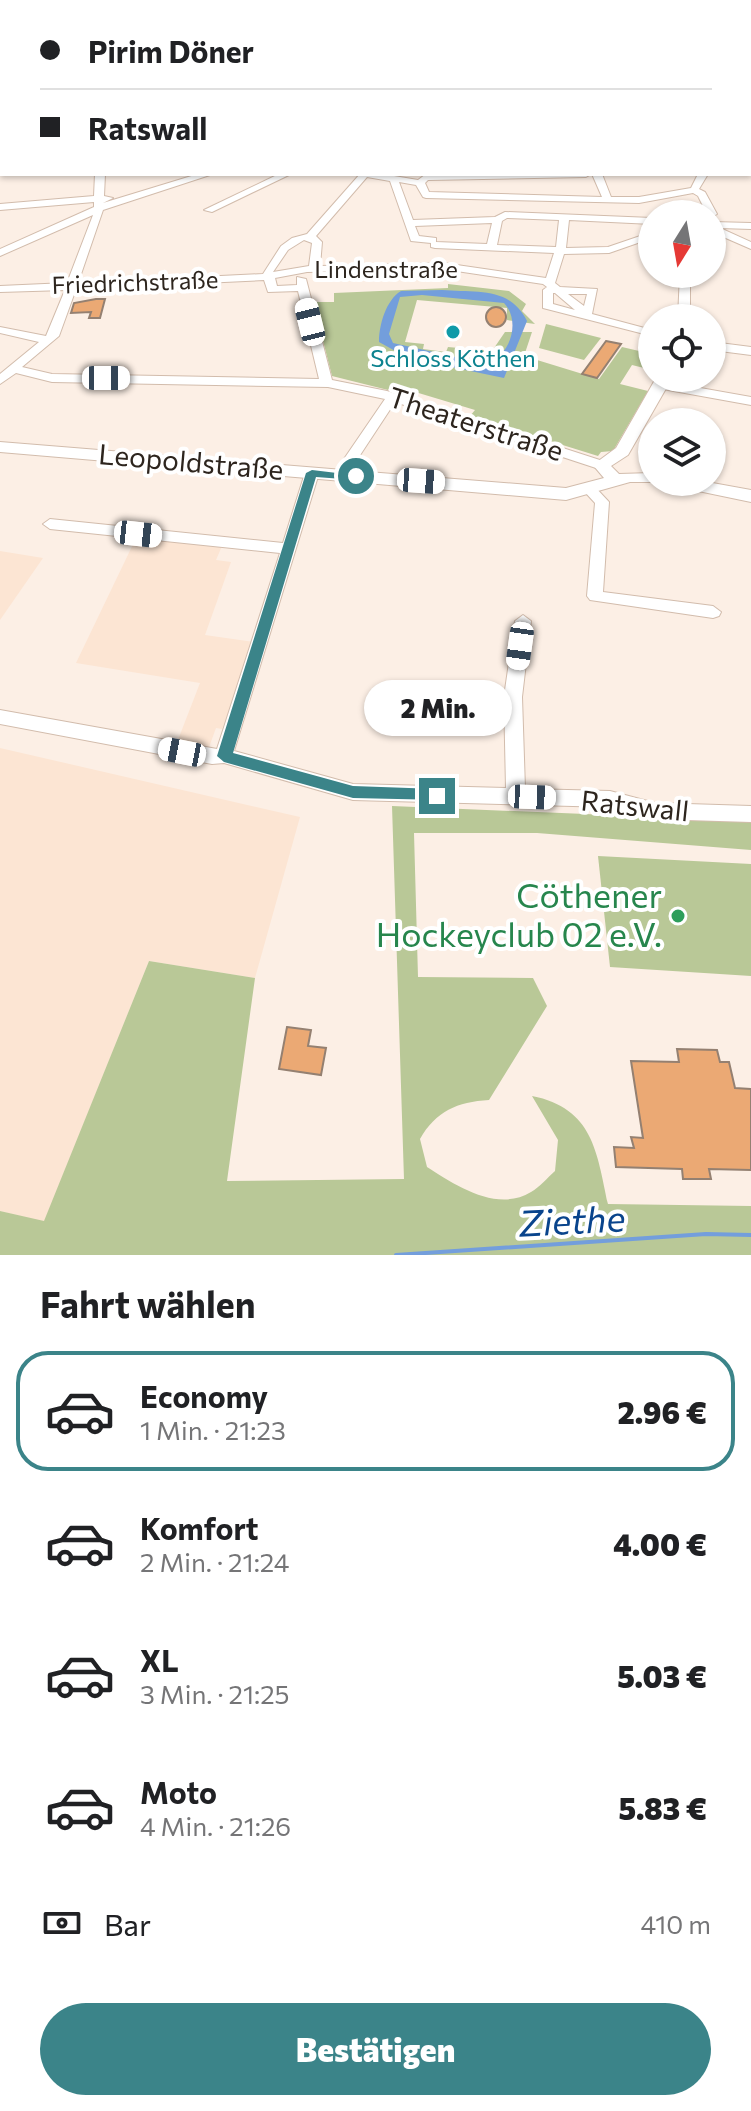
<!DOCTYPE html>
<html lang="de">
<head>
<meta charset="utf-8">
<style>
  :root { --surface:#fff; --page:#f6f6f6; --text:#202124; --muted:#757577; --line:#e0e0e0; --accent:#3b8489 }
  body { margin:0; font-family:Commissioner,sans-serif; background:var(--page); color:var(--text); height:100vh; display:flex; flex-direction:column; font-size:30px; white-space:nowrap }
  * { box-sizing:border-box; margin:0 }
  p { font-size:26px; color:var(--muted) }
  .icon { flex:none; width:44px; height:44px; fill:none; stroke:currentColor; stroke-width:2; stroke-linecap:round; stroke-linejoin:round }
  .map { position:relative; height:1255px; overflow:hidden }
  .details { display:flex; flex-direction:column; background:var(--surface); flex:1 }
  .details>* { flex:none }
  .hud { position:absolute; left:0px; top:0px; width:752px; height:176px; box-shadow:0 2px 6px #0004; display:grid; align-content:center; height:176px; padding:0 40px; background:var(--surface) }
  .needle { width:52px; rotate:191deg }
  .fabs { position:absolute; left:638px; top:200px; display:grid; gap:16px }
  .fabs a { display:grid; place-items:center; width:88px; height:88px; border-radius:50%; background:var(--surface); box-shadow:0 2px 6px #0004; font-size:40px }
  .end { position:absolute; width:36px; height:36px; margin:-18px; border:10px solid #3b8489; background:#fff; box-shadow:0 0 0 4px #fff }
  .from { border-radius:50% }
  .bubble { position:absolute; height:56px; border-radius:28px; background:var(--surface); box-shadow:0 2px 6px #0004; font-size:26px; font-weight:800; line-height:56px; text-align:center }
  .car { position:absolute; width:24px; height:48px; margin:-24px -12px; border-radius:10px; box-shadow:0 0 6px 2px #0007; background:linear-gradient(#fff 24%,#345 0 40%,#fff 0 76%,#345 0 86%,#fff 0) }
  .hud b { display:flex; align-items:center; gap:28px; height:76px; font-size:30px }
  .hud b+b { border-top:2px solid var(--line) }
  .hud i { width:20px; height:20px; background:var(--text) }
  ul { padding:0; list-style:none }
  li { display:flex; align-items:center; gap:24px; height:120px; margin:0 16px 12px; padding:0 24px; border:4px solid transparent; border-radius:32px }
  li div { flex:1 }
  li b { display:block; font-size:30px }
  li em { font-style:normal; font-weight:800 }
  li.current { border-color:var(--accent) }
  li>.icon { width:72px; height:72px; stroke-width:1.5 }
  h2 { padding:0 40px; font-size:36px; line-height:96px }
  .pay { display:flex; align-items:center; gap:20px; height:88px; padding:0 40px; font-size:30px }
  .pay p { margin-inline-start:auto }
  .cta { display:flex; gap:16px; margin-top:auto; padding:16px 40px }
  .cta a { flex:1; height:92px; border-radius:48px; background:var(--accent); color:#fff; font-size:32px; font-weight:800; line-height:92px; text-align:center }
  .map>svg:first-child { display:block }
  .built { fill:#fce5d3 }
  .green { fill:#b9c897 }
  .water { fill:#739edc; fill-rule:evenodd }
  .lines { fill:none; stroke-linecap:round; stroke-linejoin:round }
  .stream { stroke:#739edc; stroke-width:4 }
  .building { fill:#eba974; stroke:#948071; stroke-width:2 }
  .minor-casing { stroke:#d2bcac; stroke-width:2 }
  .major-casing { stroke:#d2bcac; stroke-width:2 }
  .minor { fill:#fff; fill-rule:evenodd }
  .major { fill:#fff; fill-rule:evenodd }
  .route { fill:#3b8489 }
  .culture-dot { fill:#0f9aa8; stroke:#fff; stroke-width:3 }
  .leisure-dot { fill:#2e9e5b; stroke:#fff; stroke-width:3 }
  .labels { text-anchor:middle; stroke-width:8; stroke-linejoin:round; paint-order:stroke }
  .far-street-label { font-size:24px; fill:#2d251e; stroke:#fff }
  .far-culture-label { font-size:24px; fill:#0d838f; stroke:#fff }
  .street-label { font-size:28px; fill:#2d251e; stroke:#fff }
  .near-leisure-label { font-size:34px; fill:#27864d; stroke:#fff; text-anchor:end }
  .near-water-label { font-size:36px; font-style:italic; fill:#09448c; stroke:#fff }
</style>
</head>
<body>
<div class="map">
<svg width="751" height="1255" viewBox="0 0 751 1255">
  <rect width="100%" height="100%" fill="#fcefe5"/>
  <g class="built">
    <path d="M137 536 222 546 216 560 231 562 205 635 254 642 222 729 216 728 208 750 176 745 200 683 76 663Z"/>
    <path d="M0 551 43 558 0 620Z"/>
    <path d="M0 748 300 817 255 978 149 961 44 1222 0 1211Z"/>
  </g>
  <g class="green">
    <path d="M448 284 509 291 526 304 522 311 535 324 507 320V308L417 300 405 342 424 344 423 349 446 352 448 347 492 351 505 332H532L524 356 599 379 622 347 652 354V370L632 365 620 384 648 391 613 451 601 452 598 456 470 416 475 410 392 385 388 390 332 376 313 302H334V293L448 288Z"/>
    <path d="M546 324 601 338 584 360 539 348Z"/>
    <path d="M392 806 751 821V850L537 833H414L418 977 533 978 547 1006 489 1100C457 1102 436 1111 420 1139L427 1167C455 1185 497 1213 531 1192 540 1187 547 1178 555 1171L558 1140 532 1096C593 1108 597 1152 608 1204L751 1206V1255H0V1211L44 1221 149 961 255 978 227 1181 404 1179Z"/>
    <path d="M598 856 751 864V976L610 967Z"/>
  </g>
  <path class="water" d="M442 290C476 293 510 286 527 321L504 378 408 358 379 342C379 325 386 300 401 291ZM422 295 504 303C521 321 511 355 487 364L393 343 389 334 400 297Z"/>
  <g class="lines">
    <path class="stream" d="M396 1255 706 1234 751 1235"/>
  </g>
  <g class="building">
    <path d="M96 299H105L100 318H89L91 312 71 313 74 303Z"/>
    <circle cx="496" cy="317" r="10"/>
    <path d="M606 341 621 344 597 378 582 374Z"/>
    <path d="M287 1027 311 1030 308 1046 326 1048 321 1075 279 1069Z"/>
    <path d="M677 1049 717 1050 720 1062H729L735 1088 751 1089V1170L709 1169 711 1179H683L682 1169 616 1167 614 1147 634 1148 631 1137 643 1138 631 1061 679 1062Z"/>
  </g>
  <g class="lines">
    <g class="minor-casing">
      <g id="minor">
        <path d="M393 0H399L400 2H394Z"/>
        <path d="M543 0H549L550 2H544Z"/>
        <path d="M600 0H606L607 2H601Z"/>
        <rect x="750" y="89" width="1" height="4"/>
        <rect x="0" y="128" width="2" height="6"/>
        <rect x="750" y="143" width="1" height="6"/>
        <path d="M95 174H105L104 196 113 198 103 203 198 174H213L103 210 78 283 263 274 281 246 292 238 307 234 360 174H382L418 180 426 174H591L586 177 428 180 425 183 429 192 602 197 592 174H602L611 197H639L691 188 698 174H708L699 189 705 192 717 214 712 217V214H707L698 196 693 193 639 203 426 198 423 197 416 185 399 182 413 220 495 217 505 212 652 218V224L569 220 566 248 608 247 652 232V238L609 253 564 254 555 283 560 287 597 289 592 314 652 330V336L543 308V290L547 287 543 284 443 269 307 272 275 278 277 286 297 285V277L306 279 332 380 387 391 606 462 608 465 606 468H596L395 402 345 478 340 479 333 475 385 399 328 387 52 382 16 373 0 384V374L39 342 0 333V327L46 336 65 290 0 292V286L67 283 93 215 0 256V249L94 207V202L0 210V204L94 196ZM367 177 390 181 411 241 431 243V247L435 248 554 253 546 278 443 263 320 266 322 242 316 236ZM507 218 559 220 556 247 497 245 502 221ZM492 223 487 244 436 242V238L419 236 415 226ZM304 240 312 243 309 266 273 272 288 250ZM264 280 268 292 298 291 319 379 52 374 22 367 59 336 76 289ZM553 293H555L575 310 553 304ZM568 294H587L584 306Z"/>
        <path d="M279 174H291L212 212 204 210Z"/>
        <path d="M712 222 751 223V229L720 228 751 242V249L712 232Z"/>
        <path d="M680 274H690V318H678Z"/>
        <path d="M661 381 751 397V405L657 388V382Z"/>
        <path d="M312 469 319 473 234 751 353 784 506 788 504 697 515 621 523 615 531 621 522 697 525 789 610 791 655 803 751 806V822L655 819 610 807 353 800 224 763 212 764 0 724V710L217 749 280 553 50 529 43 524 50 519 283 543 305 473Z"/>
        <path d="M590 486 595 487 609 502 603 592 713 606 721 612 719 616 713 618 590 600 587 596 595 503 583 490Z"/>
      </g>
    </g>
    <g class="major-casing">
      <g id="major">
        <rect x="0" y="2" width="2" height="5"/>
        <rect x="750" y="37" width="1" height="6"/>
        <path d="M712 342 751 347V355L712 350Z"/>
        <path d="M656 378H672L628 455 611 466 619 474 652 473V482H657H630L566 500 0 452V442L566 488 604 478 593 465 616 448Z"/>
        <path d="M670 482H707L751 490V502L679 487Z"/>
      </g>
    </g>
    <use href="#minor" class="minor"/>
    <use href="#major" class="major"/>
  </g>
  <path class="route" d="M312 470 362 476 356 480 316 477 233 753 353 786 437 789 445 796 442 800 353 798 224 762 217 756 306 473Z"/>
  <circle class="culture-dot" cx="453" cy="332" r="8"/>
  <circle class="leisure-dot" cx="678" cy="916" r="8"/>
  <g class="labels">
    <g class="far-street-label">
      <text x="386" y="278">Lindenstraße</text>
      <text transform="translate(135 283) rotate(-2)" y="8">Friedrichstraße</text>
    </g>
    <g class="far-culture-label">
      <text x="453" y="367">Schloss Köthen</text>
    </g>
    <g class="street-label">
      <text transform="translate(476 424) rotate(18)" y="10">Theaterstraße</text>
      <text transform="translate(191 462) rotate(5)" y="10">Leopoldstraße</text>
      <text transform="translate(635 806) rotate(6)" y="10">Ratswall</text>
    </g>
    <g class="near-leisure-label">
      <text x="662" y="908">Cöthener<tspan x="662" dy="39">Hockeyclub 02 e.V.</tspan></text>
    </g>
    <g class="near-water-label">
      <text transform="translate(572 1221) rotate(-3)" y="13">Ziethe</text>
    </g>
  </g>
</svg>
<div class="fabs">
<a><svg class="needle" viewBox="-14 -14 28 28"><path d="M0-13l5 13h-10z" fill="#e53935"/><path d="M0 13l5-13h-10z" fill="#757577"/></svg></a>
<a><svg class="icon" aria-label="locate" viewBox="0 0 24 24"><circle cx="12" cy="12" r="6"/><path d="M12 2v4M12 18v4M2 12h4M18 12h4"/></svg></a>
<a><svg class="icon" aria-label="layers" viewBox="0 0 24 24"><path d="M12 4l9 5-9 5-9-5zM3 14l9 5 9-5"/></svg></a>
</div>
<i class="end from" style="left:356px;top:476px"></i>
<i class="end" style="left:437px;top:796px"></i>
<div class="bubble" style="left:364px;top:680px;width:148px">2 Min.</div>
<i class="car" style="left:310px;top:322px;rotate:346deg"></i>
<i class="car" style="left:106px;top:378px;rotate:90deg"></i>
<i class="car" style="left:421px;top:481px;rotate:94deg"></i>
<i class="car" style="left:138px;top:534px;rotate:96deg"></i>
<i class="car" style="left:520px;top:646px;rotate:188deg"></i>
<i class="car" style="left:182px;top:752px;rotate:281deg"></i>
<i class="car" style="left:532px;top:797px;rotate:92deg"></i>
<div class="hud">
<b><i class="from"></i>Pirim Döner</b>
<b><i></i>Ratswall</b>
</div>
</div>
<section class="details">
<h2>Fahrt wählen</h2>
<ul>
<li class="current"><svg class="icon" aria-label="car" viewBox="0 0 24 24"><path d="M5 17H2v-5l4-1 3-4h7l3 4 3 1v5h-3M9 17h6M6 11h13"/><circle cx="7" cy="17" r="2"/><circle cx="17" cy="17" r="2"/></svg><div><b>Economy</b><p>1 Min. · 21:23</p></div><em>2.96 €</em></li>
<li><svg class="icon" aria-label="car" viewBox="0 0 24 24"><path d="M5 17H2v-5l4-1 3-4h7l3 4 3 1v5h-3M9 17h6M6 11h13"/><circle cx="7" cy="17" r="2"/><circle cx="17" cy="17" r="2"/></svg><div><b>Komfort</b><p>2 Min. · 21:24</p></div><em>4.00 €</em></li>
<li><svg class="icon" aria-label="car" viewBox="0 0 24 24"><path d="M5 17H2v-5l4-1 3-4h7l3 4 3 1v5h-3M9 17h6M6 11h13"/><circle cx="7" cy="17" r="2"/><circle cx="17" cy="17" r="2"/></svg><div><b>XL</b><p>3 Min. · 21:25</p></div><em>5.03 €</em></li>
<li><svg class="icon" aria-label="car" viewBox="0 0 24 24"><path d="M5 17H2v-5l4-1 3-4h7l3 4 3 1v5h-3M9 17h6M6 11h13"/><circle cx="7" cy="17" r="2"/><circle cx="17" cy="17" r="2"/></svg><div><b>Moto</b><p>4 Min. · 21:26</p></div><em>5.83 €</em></li>
</ul>
<div class="pay"><svg class="icon" aria-label="cash" viewBox="0 0 24 24"><path d="M3 7h18v10H3z"/><circle cx="12" cy="12" r="2"/></svg>Bar<p>410 m</p></div>
<div class="cta"><a>Bestätigen</a></div>
</section>
</body>
</html>
